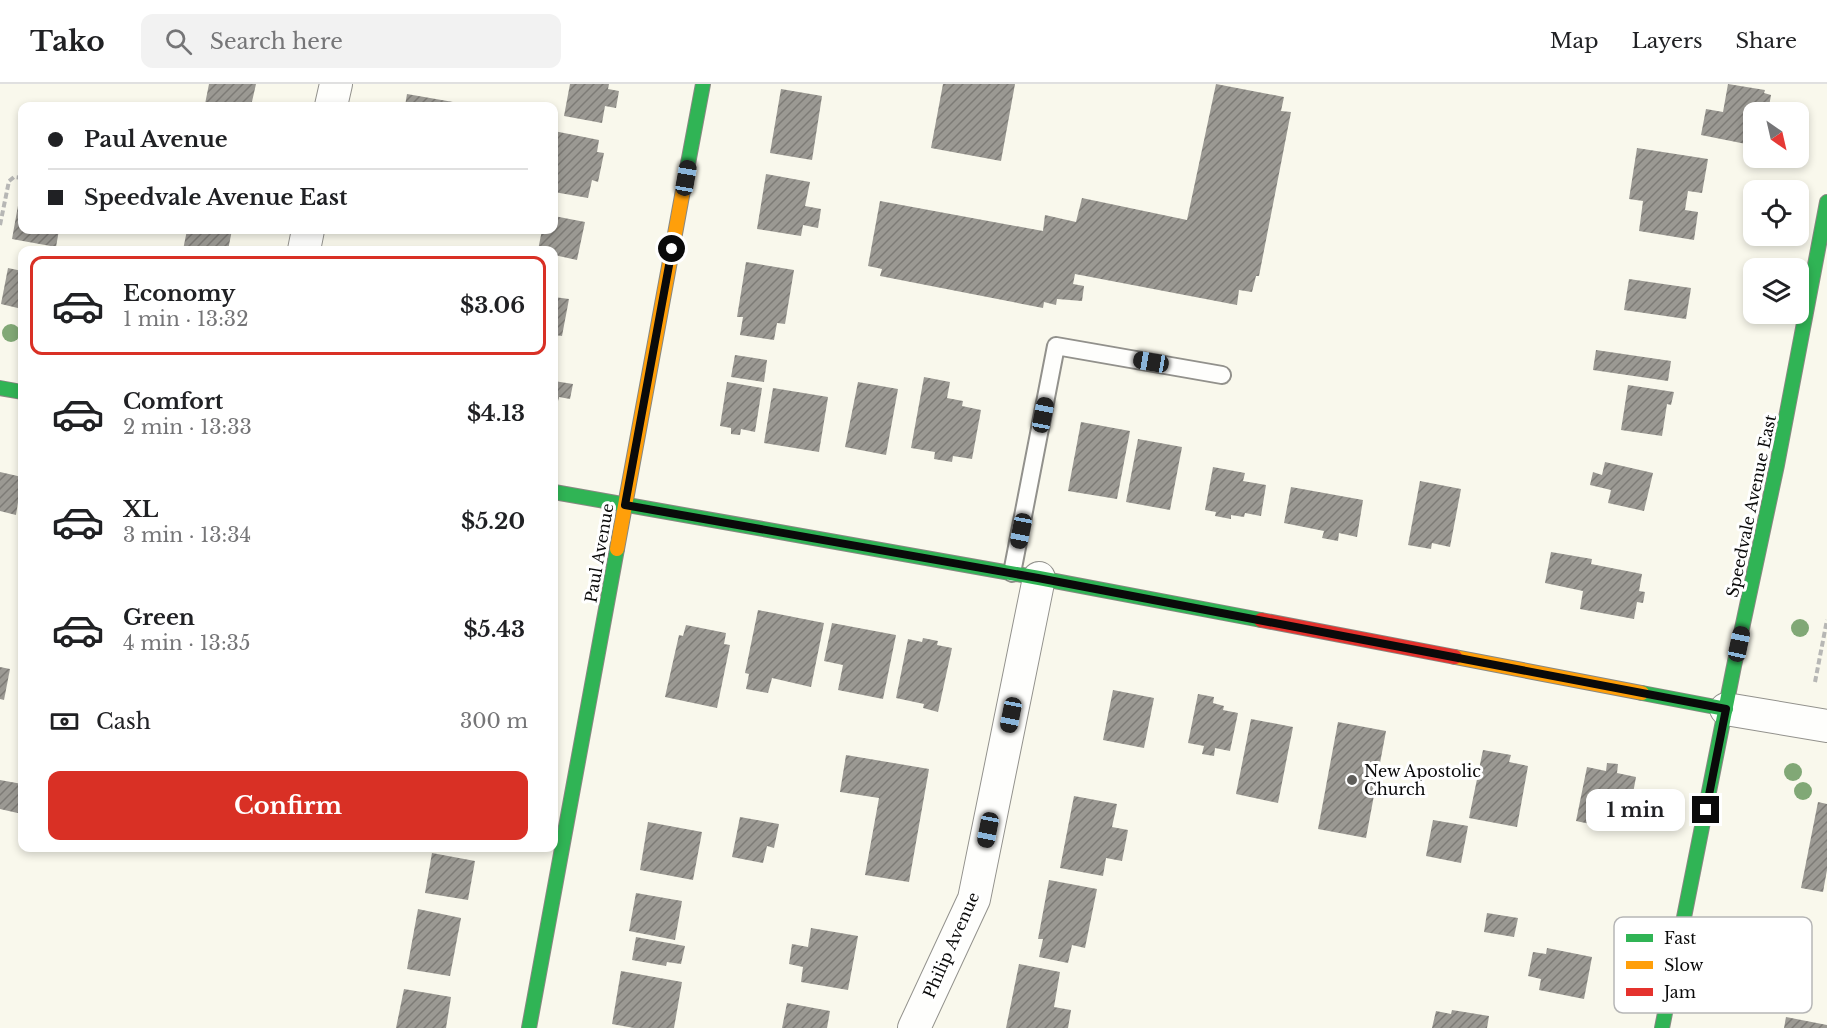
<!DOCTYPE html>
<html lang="en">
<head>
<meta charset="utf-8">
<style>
  :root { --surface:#fff; --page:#f2f2f2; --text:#202124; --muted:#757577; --line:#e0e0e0; --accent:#d93025 }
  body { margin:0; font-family:"Libre Baskerville",serif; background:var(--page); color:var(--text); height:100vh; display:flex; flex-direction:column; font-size:22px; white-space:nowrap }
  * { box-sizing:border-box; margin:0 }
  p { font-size:20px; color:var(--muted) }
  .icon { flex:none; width:33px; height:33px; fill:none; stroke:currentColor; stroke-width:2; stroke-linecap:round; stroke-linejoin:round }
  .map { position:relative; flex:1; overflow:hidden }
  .sheet { position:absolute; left:18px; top:162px; width:540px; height:606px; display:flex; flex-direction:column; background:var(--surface); border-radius:12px; box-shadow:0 3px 9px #0003 }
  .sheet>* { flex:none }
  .hud { position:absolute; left:18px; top:18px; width:540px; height:132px; border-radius:12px; box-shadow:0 3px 9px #0003; display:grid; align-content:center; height:132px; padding:0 30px; background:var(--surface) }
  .needle { width:39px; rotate:146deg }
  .tools { position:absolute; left:1743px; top:18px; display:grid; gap:12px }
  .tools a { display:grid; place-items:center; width:66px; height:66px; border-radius:12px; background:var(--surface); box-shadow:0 3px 9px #0003; font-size:30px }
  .end { position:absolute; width:27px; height:27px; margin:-14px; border:8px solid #0a0a0a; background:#fff; box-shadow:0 0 0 3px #fff }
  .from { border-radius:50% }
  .bubble { position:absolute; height:42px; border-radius:12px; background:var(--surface); box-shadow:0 3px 9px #0003; font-size:20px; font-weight:700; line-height:42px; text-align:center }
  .car { position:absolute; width:18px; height:36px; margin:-18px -9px; border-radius:8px; box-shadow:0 0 4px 2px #0007; background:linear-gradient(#222 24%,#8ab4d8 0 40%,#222 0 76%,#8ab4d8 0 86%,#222 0) }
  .hud b { display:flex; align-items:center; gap:21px; height:57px; font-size:22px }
  .hud b+b { border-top:2px solid var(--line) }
  .hud i { width:15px; height:15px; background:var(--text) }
  ul { padding:10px 0 0; list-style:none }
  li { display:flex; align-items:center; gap:18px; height:99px; margin:0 12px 9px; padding:0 18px; border:3px solid transparent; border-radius:12px }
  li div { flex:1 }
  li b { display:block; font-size:22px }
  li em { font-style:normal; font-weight:700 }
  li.active { border-color:var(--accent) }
  li>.icon { width:54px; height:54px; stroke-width:1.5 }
  .pay { display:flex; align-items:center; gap:15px; height:66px; padding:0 30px; font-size:22px }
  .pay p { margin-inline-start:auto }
  .cta { display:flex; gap:12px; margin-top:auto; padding:12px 30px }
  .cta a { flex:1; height:69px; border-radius:12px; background:var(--accent); color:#fff; font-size:24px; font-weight:700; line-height:69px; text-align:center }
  header { display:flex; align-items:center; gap:36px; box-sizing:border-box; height:84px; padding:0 30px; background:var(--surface); border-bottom:2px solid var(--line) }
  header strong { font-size:28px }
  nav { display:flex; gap:33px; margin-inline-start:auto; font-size:21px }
  .search { width:420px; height:54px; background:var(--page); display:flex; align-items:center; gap:15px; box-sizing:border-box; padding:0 21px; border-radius:12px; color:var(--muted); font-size:22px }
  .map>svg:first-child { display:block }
  .building { fill:url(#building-hatch) }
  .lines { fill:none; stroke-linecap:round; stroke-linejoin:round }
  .lane-casing { stroke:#92918c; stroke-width:20 }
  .street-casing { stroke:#92918c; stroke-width:34 }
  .fast-casing { stroke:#888882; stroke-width:16 }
  .slow-casing { stroke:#888882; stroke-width:16 }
  .jam-casing { stroke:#888882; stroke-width:16 }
  .path { stroke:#b7b7b5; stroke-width:4; stroke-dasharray:6 3; stroke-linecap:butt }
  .lane { stroke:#fefefc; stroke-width:16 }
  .street { stroke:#fefefc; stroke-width:32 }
  .fast { stroke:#30b455; stroke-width:14 }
  .slow { stroke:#ff9f0a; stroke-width:14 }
  .jam { stroke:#e5322d; stroke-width:14 }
  .tree { fill:#81a876 }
  .route { stroke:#0a0a0a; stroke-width:8 }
  .poi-dot { fill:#5e5d59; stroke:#fff; stroke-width:2 }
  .labels { text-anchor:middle; stroke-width:6; stroke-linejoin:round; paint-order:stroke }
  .street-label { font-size:16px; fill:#0a0a0a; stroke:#fff }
  .poi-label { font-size:16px; fill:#0a0a0a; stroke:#fff; text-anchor:start }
  .key { fill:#fff; stroke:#b6b6b6; stroke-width:1.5 }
  .key-label { font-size:16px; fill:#0a0a0a }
</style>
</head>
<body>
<header>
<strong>Tako</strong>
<div class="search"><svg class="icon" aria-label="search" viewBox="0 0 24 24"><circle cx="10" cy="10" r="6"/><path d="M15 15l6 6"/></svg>Search here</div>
<nav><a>Map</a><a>Layers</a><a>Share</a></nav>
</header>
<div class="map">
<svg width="1827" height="944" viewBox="0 0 1827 944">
  <defs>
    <pattern id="building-hatch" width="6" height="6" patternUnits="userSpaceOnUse" patternTransform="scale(1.5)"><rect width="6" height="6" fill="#9b9993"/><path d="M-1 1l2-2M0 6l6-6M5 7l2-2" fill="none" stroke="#7d7b76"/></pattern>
  </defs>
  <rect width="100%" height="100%" fill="#f9f8ec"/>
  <g class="building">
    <path d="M209 0H256L251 22H199V19L205 20Z"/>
    <path d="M570 0H609L608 5 619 7 616 24 605 22 602 39 564 32Z"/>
    <path d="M943 0H1015L1001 77 931 64Z"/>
    <path d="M1216 0 1284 13 1281 27 1291 28 1259 192H1256L1252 208 1239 206 1237 221 1075 190 1073 200 1084 202 1082 217 1057 215 1056 221 1044 218 1043 224 880 192 882 185 868 182 880 117 1043 147 1045 131 1076 138 1082 114 1187 136Z"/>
    <path d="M1728 0 1765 6 1764 9 1771 11 1768 28H1754V47L1751 61 1701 51 1706 25 1723 28Z"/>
    <path d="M781 5 822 12 812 76 770 69Z"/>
    <path d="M407 10 453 18 452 22H405Z"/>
    <path d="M554 47 599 56 597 68 604 69 598 98 592 96 588 114 554 108Z"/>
    <path d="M1637 64 1708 75 1702 109 1688 107 1685 126 1698 128 1694 156 1639 147 1643 117 1629 115Z"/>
    <path d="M766 90 810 98 805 122 821 125 818 144 803 141 801 152 757 145Z"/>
    <path d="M21 105 22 146H59L56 163 12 155Z"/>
    <path d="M554 132 585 138 577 176 554 171V166H538L542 146H554Z"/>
    <path d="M187 146H232L228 166H183Z"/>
    <path d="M438 146H452L451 149Z"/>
    <path d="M746 178 794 186 785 240 777 239 774 256 740 251 743 233H737Z"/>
    <path d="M8 184 22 187V225L1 220Z"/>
    <path d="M1629 195 1691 204 1686 235 1624 226Z"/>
    <path d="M554 213 569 215 562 252 554 251Z"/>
    <path d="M1596 266 1671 277 1668 297 1593 286Z"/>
    <path d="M735 271 767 276 764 298 731 293Z"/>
    <path d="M924 293 950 298 947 314 963 317 962 322 981 326 972 375 953 372 952 378 934 375 935 368 911 364Z"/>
    <path d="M554 297 573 300 570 315 559 313 556 326 554 325Z"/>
    <path d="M727 298 762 304 755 348 741 345 740 351 731 350V344L720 342Z"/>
    <path d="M858 298 898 305 886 371 845 363Z"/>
    <path d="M1628 301 1674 308 1671 321 1667 320 1662 352 1621 346Z"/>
    <path d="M773 304 828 313 819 368 764 359Z"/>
    <path d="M1081 338 1130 347 1117 415 1068 407Z"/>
    <path d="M1138 355 1182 363 1170 426 1126 418Z"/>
    <path d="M1605 378 1653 389 1644 427 1608 419 1611 406 1590 401 1593 388 1602 391Z"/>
    <path d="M1213 383 1245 389 1243 397 1266 401 1261 432 1245 429 1244 433 1231 431V435L1215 432 1216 428 1205 426Z"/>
    <path d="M0 388 22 393 16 431 0 427Z"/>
    <path d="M1420 397 1461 405 1450 463 1432 459 1431 465 1408 461Z"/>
    <path d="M1291 403 1363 416 1357 453 1339 449 1338 457 1322 454 1324 447 1284 439Z"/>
    <path d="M1551 468 1592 475 1591 480 1642 490 1639 507 1645 508 1643 519 1637 518 1634 535 1580 525 1583 507 1545 499Z"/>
    <path d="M758 526 824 539 811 603 772 594 768 609 746 605 749 590 745 589Z"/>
    <path d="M832 539 896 551 883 615 838 606 843 581 824 577Z"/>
    <path d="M686 541 726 549 724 560 730 561 717 624 665 613 679 551 683 552Z"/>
    <path d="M923 554 938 557 937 561 952 564 938 628 923 624 924 620 896 614 908 555 922 558Z"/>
    <path d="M0 583 10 585 4 616 0 615Z"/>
    <path d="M1113 606 1154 614 1144 664 1103 656Z"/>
    <path d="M1198 610 1214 613 1213 619 1224 622 1223 626 1238 629 1230 667 1215 664 1214 672 1202 670 1204 662 1188 659Z"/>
    <path d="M1251 635 1293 643 1278 719 1236 710Z"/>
    <path d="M1338 638 1386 647 1366 754 1318 745Z"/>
    <path d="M1483 666 1511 671 1509 678 1528 682 1517 743 1469 734Z"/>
    <path d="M846 671 929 685 909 798 865 791 879 714 840 708Z"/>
    <path d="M1607 679 1618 680 1617 689 1636 693 1629 731 1617 729 1614 745 1576 737 1587 683 1606 687Z"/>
    <path d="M0 696 22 700V730L0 725Z"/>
    <path d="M1074 712 1117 720 1112 743 1128 746 1122 777 1106 774 1103 792 1060 784Z"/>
    <path d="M1818 718 1827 720V786L1823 808 1801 804Z"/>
    <path d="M740 733 779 740 774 764 767 762 763 779 732 773Z"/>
    <path d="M1433 736 1468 742 1461 779 1426 772Z"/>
    <path d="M648 738 702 748 693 796 640 786Z"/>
    <path d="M432 769 475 777 468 816 425 809Z"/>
    <path d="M1049 796 1097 805 1085 864 1072 861 1068 879 1039 873 1043 855H1038Z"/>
    <path d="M636 809 682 817 675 856 629 847Z"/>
    <path d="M418 825 461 834 450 892 407 885Z"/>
    <path d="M1487 829 1518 834 1514 853 1484 848Z"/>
    <path d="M811 844 858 852 848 906 801 898 803 883 789 880 792 860 808 863Z"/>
    <path d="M636 853 685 862 681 880 667 878 666 882 632 876Z"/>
    <path d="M1547 864 1592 873 1584 915 1539 906 1541 895 1528 892 1533 868 1546 870Z"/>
    <path d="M1019 880 1060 888 1054 923 1071 926 1068 944H1006Z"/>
    <path d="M621 887 682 898 674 944H634L612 940Z"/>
    <path d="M404 905 451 913 446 944H396Z"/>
    <path d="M787 919 830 927 827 944H782Z"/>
    <path d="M1452 926 1489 932 1487 944H1432L1436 927 1451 930Z"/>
    <path d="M1786 933 1827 941V944H1784Z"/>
  </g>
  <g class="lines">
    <g class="lane-casing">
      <path id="lane" d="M1012 489 1056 262 1222 291"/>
    </g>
    <g class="street-casing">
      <g id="street">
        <path d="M331 22 336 0"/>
        <path d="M304 166 308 146"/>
        <path d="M1726 625 1827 642"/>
        <path d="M914 944 974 815 1039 494"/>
      </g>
    </g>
    <g class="fast-casing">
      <g id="fast">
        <path d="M684 101 703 0"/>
        <path d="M0 304 22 308"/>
        <path d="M554 408 1039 494 1261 536"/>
        <path d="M1642 609 1726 625"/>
        <path d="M529 944 617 465"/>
        <path d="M1662 944 1734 582 1777 381 1827 118"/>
      </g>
    </g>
    <g class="slow-casing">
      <g id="slow">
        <path d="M617 465 684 101"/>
        <path d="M1455 573 1642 609"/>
      </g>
    </g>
    <g class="jam-casing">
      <path id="jam" d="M1261 536 1455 573"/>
    </g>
    <g class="path">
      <path d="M0 141 9 97 14 93 22 94"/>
      <path d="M1815 598 1827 536"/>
    </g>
    <use href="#lane" class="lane"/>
    <use href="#street" class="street"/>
    <use href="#fast" class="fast"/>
    <use href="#slow" class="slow"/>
    <use href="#jam" class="jam"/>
  </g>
  <g class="tree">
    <circle cx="11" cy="249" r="9"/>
    <circle cx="1800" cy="544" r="9"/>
    <circle cx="1793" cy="688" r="9"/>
    <circle cx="1803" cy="707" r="9"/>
  </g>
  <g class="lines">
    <path class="route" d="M672 165 625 421 1038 494 1726 625 1706 726"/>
  </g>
  <circle class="poi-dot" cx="1352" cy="696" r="6"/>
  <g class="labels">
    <g class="street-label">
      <text transform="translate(1751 422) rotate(-78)" y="6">Speedvale Avenue East</text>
      <text transform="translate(599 469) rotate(-80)" y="6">Paul Avenue</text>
      <text transform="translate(951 861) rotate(-66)" y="6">Philip Avenue</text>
    </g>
    <g class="poi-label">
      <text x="1364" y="693">New Apostolic<tspan x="1364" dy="18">Church</tspan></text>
    </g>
  </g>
  <rect x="1614" y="833" width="198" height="96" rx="9" class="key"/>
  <rect x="1626" y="850" width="27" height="8" fill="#30b455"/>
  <rect x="1626" y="877" width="27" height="8" fill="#ff9f0a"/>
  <rect x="1626" y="904" width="27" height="8" fill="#e5322d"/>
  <g class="key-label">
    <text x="1664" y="860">Fast</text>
    <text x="1664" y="887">Slow</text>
    <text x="1664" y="914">Jam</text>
  </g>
</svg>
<div class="tools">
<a><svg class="needle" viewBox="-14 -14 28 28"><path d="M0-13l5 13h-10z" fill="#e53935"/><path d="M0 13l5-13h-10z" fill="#757577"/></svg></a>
<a><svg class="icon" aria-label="locate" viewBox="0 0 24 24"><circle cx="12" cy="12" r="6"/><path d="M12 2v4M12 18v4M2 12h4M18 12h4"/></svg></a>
<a><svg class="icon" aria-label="layers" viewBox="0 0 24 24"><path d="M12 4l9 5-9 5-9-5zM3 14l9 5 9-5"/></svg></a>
</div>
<i class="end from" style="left:672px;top:165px"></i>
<i class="end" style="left:1706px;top:726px"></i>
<div class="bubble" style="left:1586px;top:705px;width:99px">1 min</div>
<i class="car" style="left:686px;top:94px;rotate:10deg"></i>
<i class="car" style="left:1151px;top:278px;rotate:280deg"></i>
<i class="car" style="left:1043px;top:331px;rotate:11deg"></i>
<i class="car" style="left:1021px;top:447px;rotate:191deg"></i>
<i class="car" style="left:1739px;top:560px;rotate:12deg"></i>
<i class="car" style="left:1011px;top:631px;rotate:191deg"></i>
<i class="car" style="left:988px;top:746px;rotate:191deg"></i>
<div class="hud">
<b><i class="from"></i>Paul Avenue</b>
<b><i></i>Speedvale Avenue East</b>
</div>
<section class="sheet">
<ul>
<li class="active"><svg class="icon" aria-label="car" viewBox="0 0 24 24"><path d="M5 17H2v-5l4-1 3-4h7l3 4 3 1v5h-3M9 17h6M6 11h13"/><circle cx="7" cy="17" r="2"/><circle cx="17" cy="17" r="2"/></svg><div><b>Economy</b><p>1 min · 13:32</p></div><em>$3.06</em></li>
<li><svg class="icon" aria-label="car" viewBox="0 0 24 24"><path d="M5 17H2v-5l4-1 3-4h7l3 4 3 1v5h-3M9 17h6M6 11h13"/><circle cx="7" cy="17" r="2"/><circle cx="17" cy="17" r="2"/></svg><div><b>Comfort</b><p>2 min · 13:33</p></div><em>$4.13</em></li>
<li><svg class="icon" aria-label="car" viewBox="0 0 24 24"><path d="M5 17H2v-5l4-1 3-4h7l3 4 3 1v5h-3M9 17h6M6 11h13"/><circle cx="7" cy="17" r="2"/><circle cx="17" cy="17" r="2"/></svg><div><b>XL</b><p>3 min · 13:34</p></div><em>$5.20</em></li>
<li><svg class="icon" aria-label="car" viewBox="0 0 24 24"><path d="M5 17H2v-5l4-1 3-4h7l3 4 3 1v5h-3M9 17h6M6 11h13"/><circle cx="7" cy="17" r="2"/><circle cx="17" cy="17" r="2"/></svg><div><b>Green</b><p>4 min · 13:35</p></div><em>$5.43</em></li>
</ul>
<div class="pay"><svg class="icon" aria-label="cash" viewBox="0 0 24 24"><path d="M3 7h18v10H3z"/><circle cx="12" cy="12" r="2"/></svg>Cash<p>300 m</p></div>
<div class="cta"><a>Confirm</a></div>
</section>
</div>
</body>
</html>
